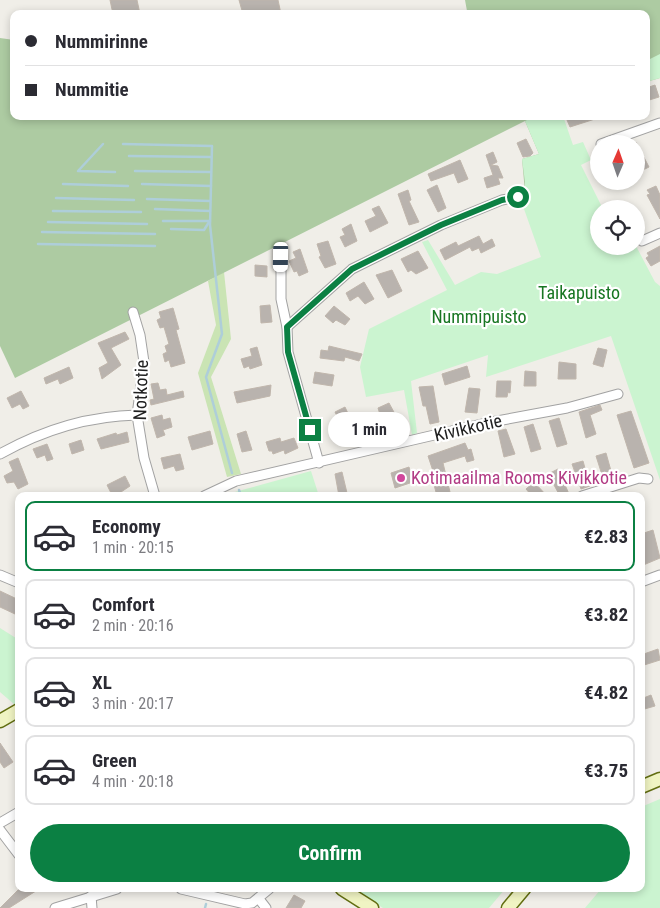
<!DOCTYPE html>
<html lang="en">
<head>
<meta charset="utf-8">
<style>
  :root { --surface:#fff; --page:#f7f7f7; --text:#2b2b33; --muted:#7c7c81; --line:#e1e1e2; --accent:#0b8043 }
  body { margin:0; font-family:"Roboto Condensed",sans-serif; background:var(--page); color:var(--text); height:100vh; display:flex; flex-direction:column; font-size:19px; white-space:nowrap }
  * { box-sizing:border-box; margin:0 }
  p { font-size:16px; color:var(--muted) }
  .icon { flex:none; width:28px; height:28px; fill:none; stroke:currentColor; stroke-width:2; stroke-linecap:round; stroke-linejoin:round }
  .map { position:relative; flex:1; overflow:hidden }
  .panel { position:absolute; left:15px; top:492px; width:630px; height:400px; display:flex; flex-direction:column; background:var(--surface); border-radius:10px; box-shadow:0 2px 8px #0003 }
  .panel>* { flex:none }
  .banner { position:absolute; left:10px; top:10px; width:640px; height:110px; border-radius:10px; box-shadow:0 2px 8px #0003; display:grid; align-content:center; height:110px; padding:0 15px; background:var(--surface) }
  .needle { width:32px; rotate:2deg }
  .fabs { position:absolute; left:590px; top:135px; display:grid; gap:10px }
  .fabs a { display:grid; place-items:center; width:55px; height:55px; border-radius:50%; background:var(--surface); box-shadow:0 2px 8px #0003; font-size:25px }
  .end { position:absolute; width:22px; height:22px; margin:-11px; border:6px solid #0b8043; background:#fff; box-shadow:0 0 0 2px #fff }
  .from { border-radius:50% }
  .bubble { position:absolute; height:35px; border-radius:18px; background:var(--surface); box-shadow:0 2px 8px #0003; font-size:16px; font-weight:700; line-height:35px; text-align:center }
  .car { position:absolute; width:15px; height:30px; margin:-15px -8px; border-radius:6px; box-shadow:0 0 4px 1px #0007; background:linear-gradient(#fff 24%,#345 0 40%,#fff 0 76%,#345 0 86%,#fff 0) }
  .banner b { display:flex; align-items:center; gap:18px; height:48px; font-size:19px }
  .banner b+b { border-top:1px solid var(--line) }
  .banner i { width:12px; height:12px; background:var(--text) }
  ul { padding:9px 0 0; list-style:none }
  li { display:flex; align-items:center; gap:15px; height:70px; margin:0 10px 8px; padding:0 5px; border:2px solid var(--line); border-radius:10px }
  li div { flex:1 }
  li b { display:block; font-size:19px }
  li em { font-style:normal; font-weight:700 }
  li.current { border-color:var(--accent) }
  li>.icon { width:45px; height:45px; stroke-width:1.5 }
  .primary-button { display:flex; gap:10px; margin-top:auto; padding:10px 15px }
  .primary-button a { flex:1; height:58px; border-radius:30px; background:var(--accent); color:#fff; font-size:20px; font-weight:700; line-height:58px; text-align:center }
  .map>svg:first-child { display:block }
  .grass { fill:#cae4b4 }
  .forest { fill:#adcba2 }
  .park { fill:#cbf4d0 }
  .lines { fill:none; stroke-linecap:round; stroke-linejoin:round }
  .stream { stroke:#aeced9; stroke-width:2.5 }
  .building { fill:#b9b3ae; stroke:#c0b6ac }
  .street-casing { stroke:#a2a2a2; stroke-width:11 }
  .secondary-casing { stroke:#626e11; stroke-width:15 }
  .street { stroke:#fff; stroke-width:9 }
  .secondary { stroke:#f0f4c3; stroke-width:12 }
  .route { stroke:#0b8043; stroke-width:6 }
  .hotel-dot { fill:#d1479c; stroke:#fff; stroke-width:2 }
  .labels { text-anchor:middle; stroke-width:4.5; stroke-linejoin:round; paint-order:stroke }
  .park-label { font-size:18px; fill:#187622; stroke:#fff }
  .street-label { font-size:18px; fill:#212121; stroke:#fff }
  .hotel-label { font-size:18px; fill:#b23c85; stroke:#fff; text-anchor:start }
</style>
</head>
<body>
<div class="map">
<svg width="660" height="908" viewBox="0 0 660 908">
  <rect width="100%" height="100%" fill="#f0eee8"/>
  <path class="grass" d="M224 272 231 339 211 377 241 474 227 477 198 373 216 325 208 281Z"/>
  <g class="forest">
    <path d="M465 0H660V78L646 82V14H455L467 11Z"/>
    <path d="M0 38 14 40V116H563L525 192 522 159 539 154 525 121 15 378 0 346Z"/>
  </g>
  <g class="park">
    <path d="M660 54V78L646 82V61Z"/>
    <path d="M535 116H563L573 145 583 142 591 160 581 165 603 209H599V246H636L655 282 660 286V480L611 336 486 377 488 355 411 381 417 433 412 435 404 390 366 397 360 367 369 329 447 290 422 242 428 240 455 285 481 272 497 274 541 257 524 209 525 182 522 159 539 154 525 121Z"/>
    <path d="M311 471 319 496H232L231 493Z"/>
    <path d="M0 628 19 640V703L15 705 0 692Z"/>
    <path d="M660 799V908H585L601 889H641V807Z"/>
    <path d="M353 889H505L489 908H383Z"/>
  </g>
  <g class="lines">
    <g class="stream">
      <path d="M103 144 78 171 115 172"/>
      <path d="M123 144 212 146 210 225 222 334 206 377 232 473"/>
      <path d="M129 156 211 157"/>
      <path d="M135 171 211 172"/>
      <path d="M63 184 128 186"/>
      <path d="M142 184 211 186"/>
      <path d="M56 198 134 200"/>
      <path d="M147 199 210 201"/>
      <path d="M155 209 210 211"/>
      <path d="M53 211 141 212"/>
      <path d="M163 221H210"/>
      <path d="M48 222 147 224"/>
      <path d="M171 229 204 230 209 222"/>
      <path d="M42 232 155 234"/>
      <path d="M38 244 155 246"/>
      <path d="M239 490 241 496"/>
      <path d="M211 890V889"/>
      <path d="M205 908 206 904"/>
    </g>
  </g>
  <g class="building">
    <path d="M110 0H137L140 14H113Z"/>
    <path d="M239 0H278L281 14H243Z"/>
    <path d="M655 85 659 97 646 101V88Z"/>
    <path d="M569 116H598V118L570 127 567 120 570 119Z"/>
    <path d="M526 139 533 153 530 156 523 157 517 143Z"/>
    <path d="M636 142 649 167 645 169H642L639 163 636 164Z"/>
    <path d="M493 152 497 162 491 165 498 166 503 178H498L500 184 487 188 484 178 493 175 486 155Z"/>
    <path d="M460 160 468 179 458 183 454 173 431 181 428 174Z"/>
    <path d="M437 185 446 208 438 212 427 190Z"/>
    <path d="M656 186 660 195V219L647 195 650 194 647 190Z"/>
    <path d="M408 190 411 200 409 201 419 222 409 225 398 194Z"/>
    <path d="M379 206 388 223 370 232 365 221 376 216 372 209Z"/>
    <path d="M351 224 357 241 345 247 340 237 345 235 342 229Z"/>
    <path d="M479 236 483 244 492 239 495 246 481 253 479 248 472 251 470 247 445 260 440 250 456 242 458 246Z"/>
    <path d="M328 241 336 264 325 268 319 257 321 256 317 244Z"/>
    <path d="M660 246V261L651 266 646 258 649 256 647 253Z"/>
    <path d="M300 249 308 272 299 276 297 271 294 272 289 261 296 258 293 252Z"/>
    <path d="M418 251 428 268 416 274 411 270 408 272 401 259Z"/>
    <path d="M255 265 267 266V277L255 276Z"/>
    <path d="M392 270 402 291 388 298 376 275Z"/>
    <path d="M364 282 374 299 365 304 358 296 350 301 346 293Z"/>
    <path d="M270 305 272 322 261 323 260 306Z"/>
    <path d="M334 306 350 319 345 325 336 320 333 323 325 316Z"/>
    <path d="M173 308 179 329 176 330 185 363 171 367 169 360 165 362 163 354 167 352 165 346 169 344 164 327 160 328 157 320 161 318 159 312Z"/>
    <path d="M125 332 129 339 111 348 121 365 102 379 99 368 108 363 98 343Z"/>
    <path d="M329 346 362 354 359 361 345 357 344 361 320 358 321 350 328 351Z"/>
    <path d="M257 347 262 365 250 369 249 366 244 368 241 359 252 356 250 349Z"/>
    <path d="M598 348 607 350 603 367 593 364Z"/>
    <path d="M559 362 576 364V379H558Z"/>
    <path d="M467 366 470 377 445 385 442 374Z"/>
    <path d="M69 367 73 378 60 384 58 379 46 384 44 378Z"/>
    <path d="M525 371 536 372V386H524Z"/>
    <path d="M315 372 334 375 332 386 313 383Z"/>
    <path d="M497 381H511L510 393 508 392 507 397H496Z"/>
    <path d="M158 383 160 390 166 389 167 395 183 391 184 397 151 405 150 400 154 399 151 384Z"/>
    <path d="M271 385 270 396 237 403 234 392Z"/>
    <path d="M433 386 439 422 430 424 426 406H423L419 387Z"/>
    <path d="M469 388 480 389 477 413 465 412Z"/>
    <path d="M21 391 29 406 23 409 20 404 12 408 7 398Z"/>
    <path d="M389 403 402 427 391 431 384 420 382 421 378 408Z"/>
    <path d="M600 405 602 410 590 415 596 434 586 438 579 412Z"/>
    <path d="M345 407 351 420 346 423 349 430 342 433 336 420 338 418 335 412Z"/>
    <path d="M631 411 649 463 634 468 617 415Z"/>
    <path d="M162 415 163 420 170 418 172 427 163 430 165 435 157 438 151 418Z"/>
    <path d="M559 418 567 444 557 447 549 421Z"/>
    <path d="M533 424 541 449 531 452 524 427Z"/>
    <path d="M506 429 515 454 504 457 498 431Z"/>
    <path d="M210 431 213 444 192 450 188 437Z"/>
    <path d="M246 431 252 450 242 452 237 434Z"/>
    <path d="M127 432 129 442 101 449 97 439 116 433 117 435Z"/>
    <path d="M280 438 281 442 294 438 298 448 285 454 284 450 273 454 272 451H269L266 442Z"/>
    <path d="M81 440 84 450 72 454 69 444Z"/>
    <path d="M465 443 468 450 471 449 474 460 467 462 465 456 443 463 450 492 445 494 446 496H437L433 481 436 480 428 456Z"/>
    <path d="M47 444 53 459 47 461 45 455 37 458 33 449Z"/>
    <path d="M606 453 613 478 604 481 596 456Z"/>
    <path d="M180 454 184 469 176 471 174 466 164 469 161 458Z"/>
    <path d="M18 458 28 484 18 489 14 482 7 483 4 476 13 471 9 462Z"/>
    <path d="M583 461 590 486 581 489 572 464Z"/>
    <path d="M409 467 413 482 395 488 391 473Z"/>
    <path d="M558 469 569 494 564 496H560L548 474Z"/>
    <path d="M342 472 347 493 339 496 335 474Z"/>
    <path d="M125 476 130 486 118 494 117 492 112 495 107 485Z"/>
    <path d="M534 482 547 496H532L526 489Z"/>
    <path d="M653 530 660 558 641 566V534Z"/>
    <path d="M0 591 19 600V612L16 610 15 614 0 607Z"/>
    <path d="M658 649 660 660 641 666V655Z"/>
    <path d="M651 695 655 706 641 710V699Z"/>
    <path d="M0 743 13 762 4 768 0 762Z"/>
    <path d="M19 889H39L9 908H0Z"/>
    <path d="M294 895 305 901 301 908H286Z"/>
  </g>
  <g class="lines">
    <g class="street-casing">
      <g id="street">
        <path d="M601 144 660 123"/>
        <path d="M642 241 660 233"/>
        <path d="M281 251V299L287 327 288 352 319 463"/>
        <path d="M133 312 140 335 144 362 137 415 144 458 155 496"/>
        <path d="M287 327 352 269 441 225 502 200 518 197"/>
        <path d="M0 454C43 430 87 416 137 415"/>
        <path d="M204 496 236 481 486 423 567 408 618 394"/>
        <path d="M582 496 639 478 648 479"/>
        <path d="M0 575 19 583"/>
        <path d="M641 582 660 575"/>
        <path d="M0 823 19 812"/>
        <path d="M0 830 19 855"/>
        <path d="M181 889 245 904 252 903 269 889"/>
        <path d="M91 896 92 908"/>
        <path d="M259 899 266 908"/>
        <path d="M55 908 117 889"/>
      </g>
    </g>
    <g class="secondary-casing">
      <g id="secondary">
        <path d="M0 721 19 710"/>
        <path d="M641 787 660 779"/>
        <path d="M342 889 372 908"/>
        <path d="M508 908 524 889"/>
      </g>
    </g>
    <use href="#street" class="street"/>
    <use href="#secondary" class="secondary"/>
  </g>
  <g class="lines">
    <path class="route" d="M310 430 288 352 287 327 352 269 441 225 502 200 518 197"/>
  </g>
  <circle class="hotel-dot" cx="401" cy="478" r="5"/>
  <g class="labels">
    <g class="park-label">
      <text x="579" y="299">Taikapuisto</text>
      <text x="479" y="323">Nummipuisto</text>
    </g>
    <g class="street-label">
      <text transform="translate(141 390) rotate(-88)" y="6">Notkotie</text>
      <text transform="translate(468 428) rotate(-13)" y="6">Kivikkotie</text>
    </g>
    <g class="hotel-label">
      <text x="411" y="484">Kotimaailma Rooms Kivikkotie</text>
    </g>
  </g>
</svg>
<div class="fabs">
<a><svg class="needle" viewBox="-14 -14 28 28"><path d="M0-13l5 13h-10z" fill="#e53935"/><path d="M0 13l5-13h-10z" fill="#7c7c81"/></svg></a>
<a><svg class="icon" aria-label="locate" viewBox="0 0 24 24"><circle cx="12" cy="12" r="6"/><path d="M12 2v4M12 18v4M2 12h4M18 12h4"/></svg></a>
</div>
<i class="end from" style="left:518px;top:197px"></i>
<i class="end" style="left:310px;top:430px"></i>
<div class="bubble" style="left:328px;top:412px;width:82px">1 min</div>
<i class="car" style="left:281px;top:257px;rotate:181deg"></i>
<div class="banner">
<b><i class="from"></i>Nummirinne</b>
<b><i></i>Nummitie</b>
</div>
<section class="panel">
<ul>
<li class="current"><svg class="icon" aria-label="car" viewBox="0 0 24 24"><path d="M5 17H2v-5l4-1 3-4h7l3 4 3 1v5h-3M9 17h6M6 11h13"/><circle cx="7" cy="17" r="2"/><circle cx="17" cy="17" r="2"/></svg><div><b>Economy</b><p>1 min · 20:15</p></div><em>€2.83</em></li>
<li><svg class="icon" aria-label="car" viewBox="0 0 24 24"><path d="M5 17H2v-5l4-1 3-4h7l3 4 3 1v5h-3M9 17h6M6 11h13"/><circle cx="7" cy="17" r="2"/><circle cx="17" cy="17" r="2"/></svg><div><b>Comfort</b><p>2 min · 20:16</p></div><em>€3.82</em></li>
<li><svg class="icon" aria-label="car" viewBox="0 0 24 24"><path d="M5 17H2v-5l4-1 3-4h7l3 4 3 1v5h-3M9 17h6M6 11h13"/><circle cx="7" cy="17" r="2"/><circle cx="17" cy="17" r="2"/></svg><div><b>XL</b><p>3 min · 20:17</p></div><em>€4.82</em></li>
<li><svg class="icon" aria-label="car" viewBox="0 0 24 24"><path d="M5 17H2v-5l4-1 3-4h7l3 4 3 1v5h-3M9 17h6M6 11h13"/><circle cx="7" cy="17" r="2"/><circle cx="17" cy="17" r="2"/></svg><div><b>Green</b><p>4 min · 20:18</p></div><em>€3.75</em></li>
</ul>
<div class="primary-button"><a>Confirm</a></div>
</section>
</div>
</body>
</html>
